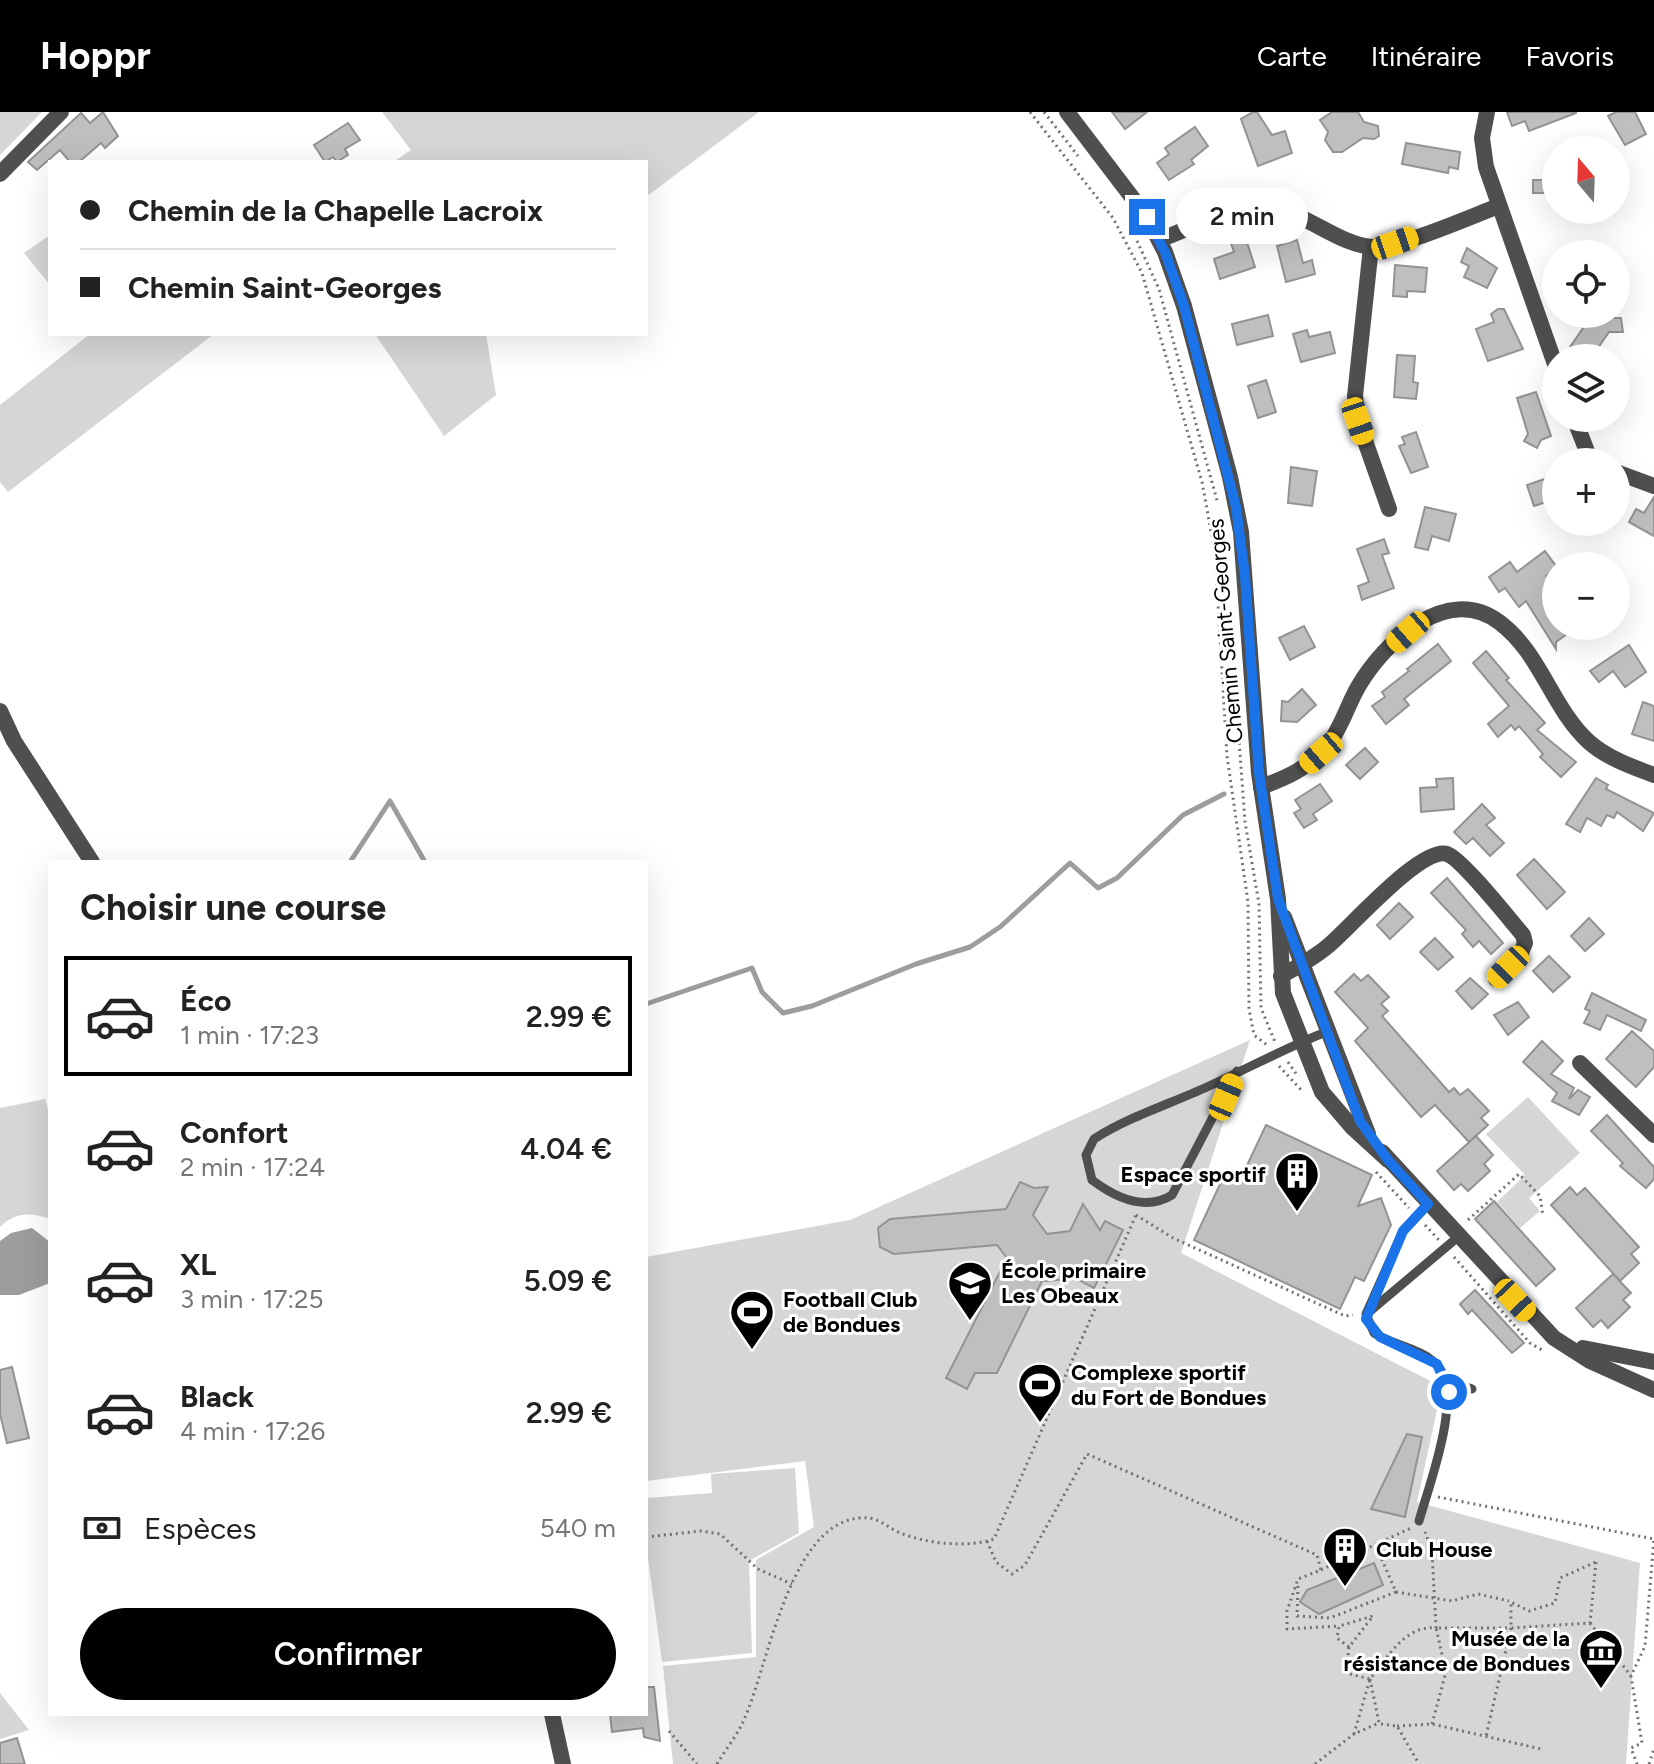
<!DOCTYPE html>
<html lang="fr">
<head>
<meta charset="utf-8">
<style>
  :root { --surface:#fff; --page:#f6f6f6; --text:#222; --muted:#767676; --line:#e0e0e0; --accent:#000 }
  body { margin:0; font-family:Figtree,sans-serif; background:var(--page); color:var(--text); height:100vh; display:flex; flex-direction:column; font-size:30px; white-space:nowrap }
  * { box-sizing:border-box; margin:0 }
  p { font-size:26px; color:var(--muted) }
  .icon { flex:none; width:44px; height:44px; fill:none; stroke:currentColor; stroke-width:2; stroke-linecap:round; stroke-linejoin:round }
  .map { position:relative; flex:1; overflow:hidden }
  .drawer { position:absolute; left:48px; top:748px; width:600px; height:856px; display:flex; flex-direction:column; background:var(--surface); border-radius:0px; box-shadow:0 8px 32px #0002 }
  .drawer>* { flex:none }
  .guide { position:absolute; left:48px; top:48px; width:600px; height:176px; border-radius:0px; box-shadow:0 8px 32px #0002; display:grid; align-content:center; height:176px; padding:0 32px; background:var(--surface) }
  .needle { width:52px; rotate:341deg }
  .fabs { position:absolute; left:1542px; top:24px; display:grid; gap:16px }
  .fabs a { display:grid; place-items:center; width:88px; height:88px; border-radius:50%; background:var(--surface); box-shadow:0 8px 32px #0002; font-size:40px }
  .end { position:absolute; width:36px; height:36px; margin:-18px; border:10px solid #1a73e8; background:#fff; box-shadow:0 0 0 4px #fff }
  .from { border-radius:50% }
  .bubble { position:absolute; height:56px; border-radius:28px; background:var(--surface); box-shadow:0 8px 32px #0002; font-size:26px; font-weight:600; line-height:56px; text-align:center }
  .car { position:absolute; width:24px; height:48px; margin:-24px -12px; border-radius:10px; box-shadow:0 0 6px 2px #0007; background:linear-gradient(#f5c518 24%,#345 0 40%,#f5c518 0 76%,#345 0 86%,#f5c518 0) }
  .guide b { display:flex; align-items:center; gap:28px; height:76px; font-size:30px }
  .guide b+b { border-top:2px solid var(--line) }
  .guide i { width:20px; height:20px; background:var(--text) }
  ul { padding:0; list-style:none }
  li { display:flex; align-items:center; gap:24px; height:120px; margin:0 16px 12px; padding:0 16px; border:4px solid transparent; border-radius:0px }
  li div { flex:1 }
  li b { display:block; font-size:30px }
  li em { font-style:normal; font-weight:600 }
  li.active { border-color:var(--accent) }
  li>.icon { width:72px; height:72px; stroke-width:1.5 }
  h2 { padding:0 32px; font-size:36px; line-height:96px }
  .pay { display:flex; align-items:center; gap:20px; height:88px; padding:0 32px; font-size:30px }
  .pay p { margin-inline-start:auto }
  .primary-button { display:flex; gap:16px; margin-top:auto; padding:16px 32px }
  .primary-button a { flex:1; height:92px; border-radius:48px; background:var(--accent); color:#fff; font-size:32px; font-weight:600; line-height:92px; text-align:center }
  header { display:flex; align-items:center; gap:48px; box-sizing:border-box; height:112px; padding:0 40px; background:var(--accent); color:#fff }
  header strong { font-size:38px }
  nav { display:flex; gap:44px; margin-inline-start:auto; font-size:28px }
  .map>svg:first-child { display:block }
  .green { fill:#d6d6d6 }
  .water { fill:#9d9d9d }
  .lines { fill:none; stroke-linecap:round; stroke-linejoin:round }
  .stream { stroke:#9d9d9d; stroke-width:5 }
  .building { fill:#bfbfbf; stroke:#939393; stroke-width:2 }
  .path { stroke:#717171; stroke-width:3; stroke-dasharray:2 4; stroke-linecap:butt }
  .service { stroke:#4f4f4f; stroke-width:9 }
  .minor { stroke:#4f4f4f; stroke-width:16 }
  .tertiary { stroke:#4f4f4f; stroke-width:16 }
  .route { stroke:#1a73e8; stroke-width:10 }
  .labels { text-anchor:middle; stroke-width:6; stroke-linejoin:round; paint-order:stroke }
  .street-label { font-size:22px; fill:#000; stroke:#fff }
  .poi-label { font-size:22px; font-weight:bold; fill:#000; stroke:#fff; text-anchor:start }
</style>
</head>
<body>
<header>
<strong>Hoppr</strong>
<nav><a>Carte</a><a>Itinéraire</a><a>Favoris</a></nav>
</header>
<div class="map">
<svg width="1654" height="1652" viewBox="0 0 1654 1652">
  <rect width="100%" height="100%" fill="#fff"/>
  <g class="green">
    <path d="M0 0H42L0 43Z"/>
    <path d="M382 0H759L646 85V50H393L411 38Z"/>
    <path d="M50 123V173L24 141Z"/>
    <path d="M90 222H214L8 380 0 370V293Z"/>
    <path d="M375 222H486L496 283 444 324Z"/>
    <path d="M1250 928 1181 1141 1442 1275 1417 1390 1640 1451 1626 1652H673L663 1554 756 1545V1448L814 1415 805 1349 646 1369V1145L850 1108Z"/>
    <path d="M1528 985 1580 1041 1529 1086 1540 1099 1520 1116 1497 1090 1525 1063 1486 1022Z"/>
    <path d="M45 987 50 1004V1107C30 1100 15 1100 0 1115V996Z"/>
    <path d="M795 1356 799 1421 749 1449 752 1541 662 1550 646 1432V1386L712 1381 711 1362Z"/>
    <path d="M0 1581 29 1618 0 1627Z"/>
  </g>
  <path class="water" d="M32 1116 50 1130V1171L19 1183H0V1129L11 1121Z"/>
  <g class="lines">
    <g class="stream">
      <path d="M350 750 390 689 425 750"/>
      <path d="M646 892 752 856 762 880 783 901 812 894 916 852 970 835 1000 815 1070 751 1098 776 1117 766 1183 703 1224 682"/>
    </g>
  </g>
  <g class="building">
    <path d="M103 0 118 24 105 36 101 31 79 50H70L60 38 37 58 28 50 81 1 90 11Z"/>
    <path d="M1112 0H1147L1125 17Z"/>
    <path d="M1253 0H1257L1272 23 1285 19 1292 41 1258 54 1241 7Z"/>
    <path d="M1332 0H1358L1364 10 1378 14 1379 24 1374 27 1363 26 1342 40H1333L1325 28 1328 20 1320 8Z"/>
    <path d="M1507 0H1576V1L1529 19 1525 9 1512 14Z"/>
    <path d="M1616 0H1635L1646 22 1625 33 1608 4Z"/>
    <path d="M348 11 360 28 345 37 348 43 337 50 333 45 325 50 314 33Z"/>
    <path d="M1195 15 1208 34 1191 48 1194 52 1169 68 1157 51 1169 42 1165 36Z"/>
    <path d="M1406 31 1460 40 1458 57 1449 55 1448 61 1402 52Z"/>
    <rect x="1533" y="68" width="17" height="13"/>
    <path d="M1244 121 1255 155 1220 167 1214 147 1234 140 1229 126Z"/>
    <path d="M1297 128 1303 151 1312 148 1315 162 1286 170 1277 134Z"/>
    <path d="M1467 136 1497 156 1487 176 1464 165 1469 154 1461 150Z"/>
    <path d="M1395 153 1427 156 1425 180 1407 179V185L1393 184Z"/>
    <path d="M1498 197H1504L1523 237 1488 249 1476 217 1494 210 1491 202Z"/>
    <path d="M1268 203 1273 224 1237 233 1232 212Z"/>
    <path d="M1590 206H1621L1623 220H1609L1591 246H1585L1570 235Z"/>
    <path d="M1307 218 1309 225 1330 220 1335 241 1301 250 1293 222Z"/>
    <path d="M1397 243 1415 244 1413 270 1418 271 1416 287 1394 285Z"/>
    <path d="M1266 268 1276 300 1258 306 1248 274Z"/>
    <path d="M1536 280 1551 324 1541 328 1537 336 1524 329 1528 322 1517 286Z"/>
    <path d="M1416 320 1428 355 1411 361 1399 334 1405 332 1402 325Z"/>
    <path d="M1291 355 1317 359 1312 394 1288 391Z"/>
    <path d="M1556 363V387L1534 394 1527 373Z"/>
    <path d="M1654 385V424L1629 410 1636 397 1644 401Z"/>
    <path d="M1425 395 1456 402 1449 429 1432 424 1428 438 1415 435Z"/>
    <path d="M1384 427 1389 441 1382 443 1394 476 1362 488 1358 474 1369 470 1357 437Z"/>
    <path d="M1545 439 1556 454 1546 464 1556 477V514H1578L1556 530V537L1526 489 1519 495 1505 476 1499 480 1489 465 1510 450 1517 460Z"/>
    <path d="M1304 514 1315 535 1290 548 1279 526Z"/>
    <path d="M1438 532 1451 549 1404 587 1409 593 1386 612 1372 594 1385 585 1382 580 1409 559 1407 557Z"/>
    <path d="M1629 533 1646 560 1625 575 1613 559 1599 570 1590 559Z"/>
    <path d="M1486 539 1509 566 1506 568 1545 611 1537 618 1576 650 1561 665 1540 645 1543 642 1519 614 1515 618 1511 613 1498 625 1488 612 1509 594 1473 551Z"/>
    <path d="M1302 577 1316 593 1297 610 1281 609 1282 589 1288 590Z"/>
    <path d="M1643 590 1654 594V629L1632 622Z"/>
    <path d="M1365 636 1378 650 1360 667 1346 653Z"/>
    <path d="M1453 666 1454 697 1421 700 1420 676 1437 675 1436 667Z"/>
    <path d="M1596 666 1608 673 1606 677 1654 701 1643 719 1617 700 1614 706 1607 703 1601 714 1587 706 1580 720 1566 712Z"/>
    <path d="M1320 672 1332 689 1313 702 1317 708 1304 716 1294 701 1301 697 1295 688Z"/>
    <path d="M1482 692 1495 706 1486 713 1504 731 1490 744 1473 726 1466 732 1454 720Z"/>
    <path d="M1534 747 1565 780 1547 797 1517 763Z"/>
    <path d="M1447 766 1503 831 1491 842 1479 829 1473 835 1462 822 1466 818 1431 781Z"/>
    <path d="M1399 791 1413 805 1390 827 1377 813Z"/>
    <path d="M1589 806 1604 822 1585 839 1571 824Z"/>
    <path d="M1435 826 1453 845 1438 858 1420 840Z"/>
    <path d="M1549 844 1570 865 1553 880 1533 859Z"/>
    <path d="M1354 862 1361 869 1368 863 1389 885 1381 892 1388 899 1382 904 1449 980 1454 976 1460 983 1468 977 1489 999 1481 1006 1488 1013 1469 1030 1435 993 1421 1005 1355 929 1368 916 1335 880Z"/>
    <path d="M1470 866 1488 882 1472 897 1456 879Z"/>
    <path d="M1592 881 1646 908 1641 919 1607 903 1600 918 1584 911 1590 899 1585 897Z"/>
    <path d="M1518 890 1529 905 1508 923 1494 903Z"/>
    <path d="M1632 919 1654 939V955L1636 975 1606 947Z"/>
    <path d="M1542 929 1563 949 1551 962 1574 976 1569 987 1578 978 1590 985 1579 1003 1552 989 1557 981 1523 950Z"/>
    <path d="M1607 1003 1654 1055V1067L1646 1076 1620 1054 1623 1051 1591 1019Z"/>
    <path d="M1266 1013 1372 1063 1358 1094 1381 1086 1391 1113 1364 1169 1355 1165 1340 1197 1194 1128 1227 1057 1242 1064Z"/>
    <path d="M1476 1024 1493 1043 1484 1052 1490 1059 1468 1079 1461 1072 1454 1078 1437 1059Z"/>
    <path d="M1020 1070 1034 1076 1048 1075 1033 1103 1047 1122 1070 1119 1083 1092 1100 1118 1105 1109 1123 1118 1094 1176 1077 1167 1042 1169 997 1261H975L967 1277 946 1266 1007 1146 997 1133 894 1142 880 1135 878 1116 890 1107 1006 1097Z"/>
    <path d="M1570 1075 1577 1083 1585 1076 1639 1135 1631 1142 1639 1151 1620 1169 1551 1093Z"/>
    <path d="M1494 1089 1555 1157 1536 1174 1475 1107Z"/>
    <path d="M1613 1162 1631 1181 1623 1188 1630 1195 1608 1216 1601 1208 1593 1215 1576 1196Z"/>
    <path d="M1475 1178 1524 1231 1512 1241 1472 1198 1468 1202 1460 1192Z"/>
    <path d="M12 1255 29 1326 7 1331 0 1302V1258Z"/>
    <path d="M1407 1322 1422 1325 1405 1405 1371 1397Z"/>
    <path d="M1374 1451 1383 1473 1319 1502 1300 1490 1307 1478Z"/>
    <path d="M646 1575H654L660 1629 644 1625 643 1616 612 1620 610 1602H646Z"/>
    <path d="M17 1626 25 1652H0V1631Z"/>
  </g>
  <g class="lines">
    <g class="path">
      <path d="M1030 0 1113 106 1142 161 1202 370 1215 441 1227 644 1248 790 1249 897 1254 923 1267 933"/>
      <path d="M1044 0 1078 44"/>
      <path d="M1127 107 1159 177 1218 392"/>
      <path d="M1234 559 1245 710 1259 792 1261 896 1275 930"/>
      <path d="M1288 950 1297 963"/>
      <path d="M1279 954 1303 980"/>
      <path d="M1376 1060 1409 1096"/>
      <path d="M1136 1103 1173 1126 1345 1204 1353 1203"/>
      <path d="M1468 1108 1519 1062 1540 1084 1543 1104"/>
      <path d="M1425 1113 1439 1128"/>
      <path d="M1454 1145 1530 1231 1542 1238"/>
      <path d="M1438 1385 1654 1427 1645 1534 1631 1564 1642 1631 1631 1636 1637 1652"/>
      <path d="M646 1425 701 1419 720 1422 758 1457 792 1472"/>
      <path d="M987 1429 996 1450 1012 1462 1025 1453 1087 1342 1317 1443 1321 1458 1298 1467 1287 1499V1517L1339 1514"/>
      <path d="M1596 1450 1590 1511 1511 1516V1490L1529 1499 1555 1491 1560 1466Z"/>
      <path d="M1321 1458 1411 1416"/>
      <path d="M1298 1474 1297 1504 1330 1506 1396 1480 1376 1434"/>
      <path d="M1396 1480 1452 1489 1478 1482 1509 1489"/>
      <path d="M1590 1511 1631 1564"/>
      <path d="M1349 1535 1337 1526 1339 1514 1373 1504 1349 1535 1346 1561 1370 1567C1388 1545 1405 1513 1436 1516L1432 1439 1425 1420"/>
      <path d="M1370 1567 1379 1611 1354 1622Z"/>
      <path d="M1381 1612 1397 1614 1419 1652"/>
      <path d="M1432 1612 1446 1560 1436 1516H1511L1486 1624"/>
      <path d="M1397 1614 1432 1612 1541 1637"/>
      <path d="M669 1619 697 1652"/>
      <path d="M717 1652C725 1638 736 1625 743 1610 768 1557 788 1413 859 1406 877 1404 884 1413 898 1420 926 1432 967 1436 994 1427L1136 1103"/>
      <path d="M1315 1652 1354 1622"/>
      <path d="M1649 1652 1654 1637"/>
    </g>
    <g class="service">
      <path d="M1237 959 1172 1083C1145 1100 1116 1086 1092 1068L1086 1043 1094 1027C1128 1005 1170 992 1207 975 1247 957 1285 936 1326 920"/>
      <path d="M1369 1200 1458 1125"/>
      <path d="M1447 1268 1472 1277"/>
      <path d="M1419 1409C1429 1373 1465 1280 1436 1252 1421 1236 1392 1233 1374 1221L1366 1202 1403 1119 1428 1092"/>
    </g>
    <g class="minor">
      <path d="M1487 0 1482 26 1486 55 1556 255"/>
      <path d="M0 62 61 0"/>
      <path d="M1159 128C1206 110 1255 82 1304 107 1325 117 1348 133 1372 135 1401 136 1469 105 1499 94"/>
      <path d="M1371 135 1355 284 1358 309 1389 397"/>
      <path d="M1574 306 1588 342 1595 350"/>
      <path d="M1616 360 1654 374"/>
      <path d="M0 599 14 629 92 750"/>
      <path d="M1261 675C1286 666 1309 656 1327 634 1341 617 1347 594 1358 575 1384 530 1447 471 1499 510 1541 541 1551 595 1589 630 1607 646 1632 655 1654 663"/>
      <path d="M1281 864C1297 855 1314 846 1328 834 1349 817 1422 733 1447 742 1462 747 1510 808 1523 823L1525 831 1520 843 1496 867"/>
      <path d="M1580 951 1654 1023"/>
      <path d="M552 1602 563 1652"/>
    </g>
    <g class="tertiary">
      <path d="M1067 0 1147 105 1165 140 1184 194 1230 365 1241 420 1259 661 1278 787 1283 881 1322 980 1352 1015 1388 1048"/>
      <path d="M1284 805 1368 1022"/>
      <path d="M1382 1040 1554 1226 1590 1249 1654 1278"/>
      <path d="M1583 1236 1654 1250"/>
    </g>
  </g>
  <g class="lines">
    <path class="route" d="M1147 105 1165 140 1184 194 1236 395 1245 464 1259 661 1278 787 1360 1009 1388 1048 1428 1092 1403 1119 1366 1207 1380 1225 1437 1252 1449 1280"/>
  </g>
  <defs>
    <g id="building-pin" transform="scale(2.3)"><path d="M0 17L-7.5 6A9.5 9.5 0 1 1 7.5 6Z" fill="#000" stroke="#fff"/><path d="M-4-6H4V6H1V3H-1V6H-4ZM-2.5-4.3h1.7v1.8h-1.7ZM.8-4.3h1.7v1.8H.8ZM-2.5-1h1.7V.8h-1.7ZM.8-1h1.7V.8H.8Z" fill="#fff"/></g>
    <g id="school-pin" transform="scale(2.3)"><path d="M0 17L-7.5 6A9.5 9.5 0 1 1 7.5 6Z" fill="#000" stroke="#fff"/><path d="M0-5L7-2L0 1L-7-2ZM-4 1L0 2.5L4 1V4Q0 6-4 4Z" fill="#fff"/></g>
    <g id="stadium-pin" transform="scale(2.3)"><path d="M0 17L-7.5 6A9.5 9.5 0 1 1 7.5 6Z" fill="#000" stroke="#fff"/><path d="M0-5a6.5 5 0 1 0 0 10a6.5 5 0 1 0 0-10ZM-3.5-1.8h7v3.6h-7Z" fill="#fff"/></g>
    <g id="museum-pin" transform="scale(2.3)"><path d="M0 17L-7.5 6A9.5 9.5 0 1 1 7.5 6Z" fill="#000" stroke="#fff"/><path d="M0-6L6-3V-2H-6V-3ZM-5-1h2V3h-2ZM-1-1h2V3h-2ZM3-1h2V3H3ZM-6 4H6V6H-6Z" fill="#fff"/></g>
  </defs>
  <g fill-rule="evenodd">
    <use href="#building-pin" x="1297" y="1062"/>
    <use href="#school-pin" x="970" y="1171"/>
    <use href="#stadium-pin" x="752" y="1200"/>
    <use href="#stadium-pin" x="1040" y="1273"/>
    <use href="#building-pin" x="1345" y="1437"/>
    <use href="#museum-pin" x="1601" y="1539"/>
  </g>
  <g class="labels">
    <g class="street-label">
      <text transform="translate(1225 519) rotate(-95)" y="8">Chemin Saint-Georges</text>
    </g>
    <g class="poi-label">
      <text x="1266" y="1070" text-anchor="end">Espace sportif</text>
      <text x="1001" y="1166">École primaire<tspan x="1001" dy="25">Les Obeaux</tspan></text>
      <text x="783" y="1195">Football Club<tspan x="783" dy="25">de Bondues</tspan></text>
      <text x="1071" y="1268">Complexe sportif<tspan x="1071" dy="25">du Fort de Bondues</tspan></text>
      <text x="1376" y="1445">Club House</text>
      <text x="1570" y="1534" text-anchor="end">Musée de la<tspan x="1570" dy="25">résistance de Bondues</tspan></text>
    </g>
  </g>
</svg>
<div class="fabs">
<a><svg class="needle" viewBox="-14 -14 28 28"><path d="M0-13l5 13h-10z" fill="#e53935"/><path d="M0 13l5-13h-10z" fill="#767676"/></svg></a>
<a><svg class="icon" aria-label="locate" viewBox="0 0 24 24"><circle cx="12" cy="12" r="6"/><path d="M12 2v4M12 18v4M2 12h4M18 12h4"/></svg></a>
<a><svg class="icon" aria-label="layers" viewBox="0 0 24 24"><path d="M12 4l9 5-9 5-9-5zM3 14l9 5 9-5"/></svg></a>
<a>+</a>
<a>−</a>
</div>
<i class="end from" style="left:1449px;top:1280px"></i>
<i class="end" style="left:1147px;top:105px"></i>
<div class="bubble" style="left:1176px;top:76px;width:132px">2 min</div>
<i class="car" style="left:1395px;top:131px;rotate:71deg"></i>
<i class="car" style="left:1358px;top:309px;rotate:161deg"></i>
<i class="car" style="left:1408px;top:520px;rotate:229deg"></i>
<i class="car" style="left:1321px;top:641px;rotate:229deg"></i>
<i class="car" style="left:1508px;top:855px;rotate:224deg"></i>
<i class="car" style="left:1226px;top:985px;rotate:23deg"></i>
<i class="car" style="left:1515px;top:1188px;rotate:137deg"></i>
<div class="guide">
<b><i class="from"></i>Chemin de la Chapelle Lacroix</b>
<b><i></i>Chemin Saint-Georges</b>
</div>
<section class="drawer">
<h2>Choisir une course</h2>
<ul>
<li class="active"><svg class="icon" aria-label="car" viewBox="0 0 24 24"><path d="M5 17H2v-5l4-1 3-4h7l3 4 3 1v5h-3M9 17h6M6 11h13"/><circle cx="7" cy="17" r="2"/><circle cx="17" cy="17" r="2"/></svg><div><b>Éco</b><p>1 min · 17:23</p></div><em>2.99 €</em></li>
<li><svg class="icon" aria-label="car" viewBox="0 0 24 24"><path d="M5 17H2v-5l4-1 3-4h7l3 4 3 1v5h-3M9 17h6M6 11h13"/><circle cx="7" cy="17" r="2"/><circle cx="17" cy="17" r="2"/></svg><div><b>Confort</b><p>2 min · 17:24</p></div><em>4.04 €</em></li>
<li><svg class="icon" aria-label="car" viewBox="0 0 24 24"><path d="M5 17H2v-5l4-1 3-4h7l3 4 3 1v5h-3M9 17h6M6 11h13"/><circle cx="7" cy="17" r="2"/><circle cx="17" cy="17" r="2"/></svg><div><b>XL</b><p>3 min · 17:25</p></div><em>5.09 €</em></li>
<li><svg class="icon" aria-label="car" viewBox="0 0 24 24"><path d="M5 17H2v-5l4-1 3-4h7l3 4 3 1v5h-3M9 17h6M6 11h13"/><circle cx="7" cy="17" r="2"/><circle cx="17" cy="17" r="2"/></svg><div><b>Black</b><p>4 min · 17:26</p></div><em>2.99 €</em></li>
</ul>
<div class="pay"><svg class="icon" aria-label="cash" viewBox="0 0 24 24"><path d="M3 7h18v10H3z"/><circle cx="12" cy="12" r="2"/></svg>Espèces<p>540 m</p></div>
<div class="primary-button"><a>Confirmer</a></div>
</section>
</div>
</body>
</html>
